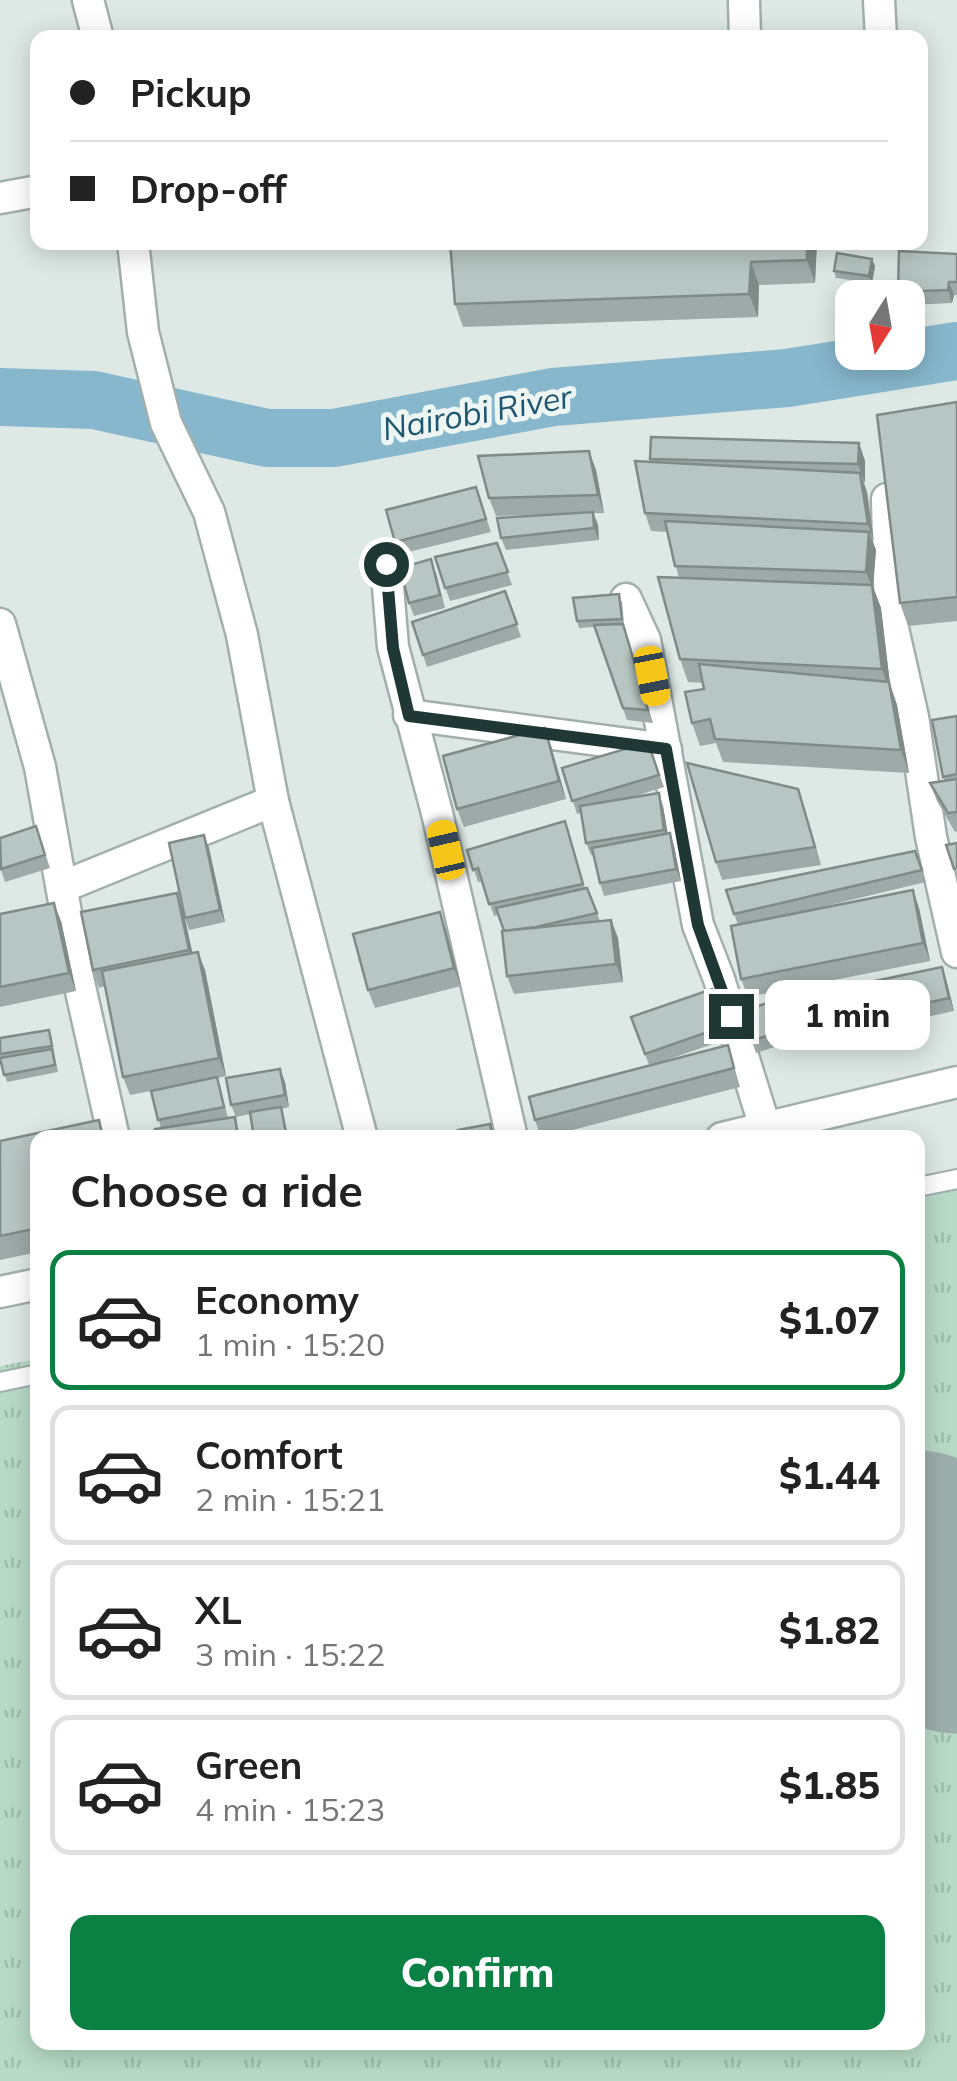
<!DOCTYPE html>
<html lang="en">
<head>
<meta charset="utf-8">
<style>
  :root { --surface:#fff; --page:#f2f2f2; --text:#222; --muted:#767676; --line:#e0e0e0; --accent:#0b8043 }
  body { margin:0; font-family:Mulish,sans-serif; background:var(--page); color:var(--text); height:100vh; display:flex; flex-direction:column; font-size:38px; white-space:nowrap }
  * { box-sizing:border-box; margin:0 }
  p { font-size:32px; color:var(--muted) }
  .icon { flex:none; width:55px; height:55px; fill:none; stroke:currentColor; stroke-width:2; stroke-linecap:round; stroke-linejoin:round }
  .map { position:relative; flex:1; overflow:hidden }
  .sheet { position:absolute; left:30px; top:1130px; width:895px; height:920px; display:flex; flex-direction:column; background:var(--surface); border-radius:20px; box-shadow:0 5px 25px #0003 }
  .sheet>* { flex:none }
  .hud { position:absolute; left:30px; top:30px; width:898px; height:220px; border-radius:20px; box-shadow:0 5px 25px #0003; display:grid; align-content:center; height:220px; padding:0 40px; background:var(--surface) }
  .needle { width:65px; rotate:191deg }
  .tools { position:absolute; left:835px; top:280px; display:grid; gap:20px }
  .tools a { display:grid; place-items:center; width:90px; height:90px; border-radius:20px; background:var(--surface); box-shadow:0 5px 25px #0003; font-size:50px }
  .end { position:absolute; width:45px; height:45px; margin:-22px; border:12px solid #203835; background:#fff; box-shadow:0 0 0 5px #fff }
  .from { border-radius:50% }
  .bubble { position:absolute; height:70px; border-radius:20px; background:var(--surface); box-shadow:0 5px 25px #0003; font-size:32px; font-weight:800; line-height:70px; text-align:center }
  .car { position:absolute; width:30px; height:60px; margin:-30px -15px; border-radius:12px; box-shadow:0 0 8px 2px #0007; background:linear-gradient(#f5c518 24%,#345 0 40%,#f5c518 0 76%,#345 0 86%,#f5c518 0) }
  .hud b { display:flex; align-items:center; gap:35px; height:95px; font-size:38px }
  .hud b+b { border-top:2px solid var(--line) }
  .hud i { width:25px; height:25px; background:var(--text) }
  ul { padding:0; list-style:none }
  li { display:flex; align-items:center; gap:30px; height:140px; margin:0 20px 15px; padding:0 20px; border:5px solid var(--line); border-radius:20px }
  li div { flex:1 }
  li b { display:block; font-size:38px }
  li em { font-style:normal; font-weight:800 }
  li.selected { border-color:var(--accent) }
  li>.icon { width:90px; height:90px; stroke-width:1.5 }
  h2 { padding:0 40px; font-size:45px; line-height:120px }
  .action { display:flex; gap:20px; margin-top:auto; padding:20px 40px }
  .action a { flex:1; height:115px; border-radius:20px; background:var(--accent); color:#fff; font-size:40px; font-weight:800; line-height:115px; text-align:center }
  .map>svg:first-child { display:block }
  .grass { fill:url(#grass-tufts) }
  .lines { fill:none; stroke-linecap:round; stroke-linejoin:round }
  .river { stroke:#87b7cd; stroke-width:58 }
  .runway { stroke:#9caeac; stroke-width:215 }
  .service-casing { stroke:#a1b0ad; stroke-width:22 }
  .minor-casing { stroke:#a1b0ad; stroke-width:35 }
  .service { stroke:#fff; stroke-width:18 }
  .minor { stroke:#fff; stroke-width:30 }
  .wall { fill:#9daaa7 }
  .shaded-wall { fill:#808b88 }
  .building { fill:#b7c6c2; stroke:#808b88; stroke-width:2.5 }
  .route { stroke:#203835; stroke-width:12 }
  .labels { text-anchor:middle; stroke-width:10; stroke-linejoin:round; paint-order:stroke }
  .water-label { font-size:32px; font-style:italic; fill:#1e5570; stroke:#eef6f3 }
</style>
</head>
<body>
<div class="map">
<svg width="957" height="2081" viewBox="0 0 957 2081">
  <defs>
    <pattern id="grass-tufts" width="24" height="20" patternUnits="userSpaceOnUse" patternTransform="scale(2.5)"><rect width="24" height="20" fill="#b7dac6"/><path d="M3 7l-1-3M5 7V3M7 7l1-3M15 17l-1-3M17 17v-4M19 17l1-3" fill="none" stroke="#9dbcab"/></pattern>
  </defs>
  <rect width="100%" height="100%" fill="#dee9e6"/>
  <path class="grass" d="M957 1171V2081H0V1366L37 1359 38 2042H918V1179Z"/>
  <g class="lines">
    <path class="river" d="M0 397 94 400 267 438H334L553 397 787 378 957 351"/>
    <path class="runway" d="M918 1558 957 1626"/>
    <g class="service-casing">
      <g id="service">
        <path d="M918 1187 957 1179"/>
        <path d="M0 1382 38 1374"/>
      </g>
    </g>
    <g class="minor-casing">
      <g id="minor">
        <path d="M88 0 98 38"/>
        <path d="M744 0 745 38"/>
        <path d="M879 0 881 38"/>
        <path d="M0 198 38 191"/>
        <path d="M133 242 143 332 166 423 209 512 242 635 273 801 362 1138"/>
        <path d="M887 499 890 615 913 717 931 837 957 952"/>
        <path d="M386 563 393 647 437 813 512 1138"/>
        <path d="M626 599 645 640 698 925 719 979 765 1127"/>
        <path d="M0 624 40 767 76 969 114 1138"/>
        <path d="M409 715 666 749"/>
        <path d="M62 887 273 801"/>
        <path d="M722 1138 957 1082"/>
        <path d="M0 1292 38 1284"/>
      </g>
    </g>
    <use href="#service" class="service"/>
    <use href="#minor" class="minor"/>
  </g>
  <g class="wall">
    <path d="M450 242H817L815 283 759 285 758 317 463 327 455 304Z"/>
    <path d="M957 254V295H954L952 303 908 305V298H900L898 292Z"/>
    <path d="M875 266 872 283 836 278 834 271Z"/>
    <path d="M957 402V621L908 626 900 603Z"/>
    <path d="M859 443 865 461 864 483 867 492 873 542 876 550 873 587 881 608 890 685 897 705 909 773 723 762 716 743 700 746 692 723 704 689 703 683 688 682 680 659 679 578 667 532 651 531 645 513 651 462 650 459Z"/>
    <path d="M589 451 596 470 604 513H593L598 525 599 540 506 550 501 538 555 514 496 516 489 498Z"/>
    <path d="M476 487 491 532 400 554 395 542Z"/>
    <path d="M497 543 512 585 450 601 435 557Z"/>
    <path d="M436 572 445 608 414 616 409 603Z"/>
    <path d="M505 591 521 637 427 667 412 622Z"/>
    <path d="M622 601 624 626 653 723 627 720 594 627 579 628 577 621Z"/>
    <path d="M957 716V831L955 832 937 801 930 783 944 780 943 777Z"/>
    <path d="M648 742 664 787 629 798 663 806 668 834 670 833 674 846 681 881 604 896 600 883 594 855H591L586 843 581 813 577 814 562 768Z"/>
    <path d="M551 746 566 799 464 827 457 809Z"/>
    <path d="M798 789 821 865 722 880 716 862Z"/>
    <path d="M36 826 50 868 5 882 0 867Z"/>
    <path d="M569 834 585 888H587L600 921 611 920 618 938 623 982 514 994 507 976 504 931 498 915 494 916 482 881 478 882 467 850Z"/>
    <path d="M204 835 209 848 225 922 189 930 185 918 192 953 205 970 226 1076 218 1078 228 1118 239 1129 161 1128 151 1091 130 1095 123 1077 105 986 99 988 93 970 183 910Z"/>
    <path d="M915 851 926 882 788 915 913 890 919 908 930 961 748 997 741 979 738 925 726 890Z"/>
    <path d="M440 912 446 930 461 986 375 1008 368 990Z"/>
    <path d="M0 914 61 921 76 991 0 1007Z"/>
    <path d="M946 979 954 1011 863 1031 858 1018Z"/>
    <path d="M819 987 833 1028 756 1053 742 1011Z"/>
    <path d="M712 989 730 1038 661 1062 728 1045 740 1087 541 1138 535 1120 649 1065 631 1017Z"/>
    <path d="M51 1036 58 1072 7 1082 0 1061V1038Z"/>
    <path d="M285 1082 289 1107 282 1109 288 1138H254L250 1114 236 1117 231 1105Z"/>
    <path d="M38 1138V1252L0 1260V1141Z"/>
  </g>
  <g class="shaded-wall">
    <path d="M807 242H817L815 283 807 260Z"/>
    <path d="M872 259 875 266 872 283 869 276Z"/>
    <path d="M751 262 759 285 758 317 749 294Z"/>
    <path d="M949 282 954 295 952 303 948 290Z"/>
    <path d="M859 443 865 461V483L858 464Z"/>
    <path d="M589 451 596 470 604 513 598 495Z"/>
    <path d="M860 473 867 492 874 542 868 524Z"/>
    <path d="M593 512 598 525 599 540 594 528Z"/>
    <path d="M869 532 876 550 873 587 881 608 890 684 897 705 909 773 901 750 890 692 882 669 873 590 866 572Z"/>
    <path d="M545 728 551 746 566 799 559 781Z"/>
    <path d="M798 789 804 807 821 865 815 847Z"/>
    <path d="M659 793 663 806 669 843 664 830Z"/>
    <path d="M670 833 674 846 681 881 676 869Z"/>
    <path d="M204 835 209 848 225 922 220 910Z"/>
    <path d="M913 890 919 908 930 961 923 943Z"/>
    <path d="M177 893 183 911 196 968 189 950Z"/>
    <path d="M54 903 61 921 76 991 69 973Z"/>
    <path d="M440 912 446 930 461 986 454 968Z"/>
    <path d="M611 920 618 938 623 982 616 964Z"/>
    <path d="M198 952 205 970 226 1076 219 1058Z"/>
    <path d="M942 967 946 979 954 1011 949 998Z"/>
    <path d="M280 1069 285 1082 289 1107 285 1095Z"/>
  </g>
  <g class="building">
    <path d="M450 242H807V260L751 262 749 294 455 304Z"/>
    <path d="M899 251 957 254V282H949L948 290 898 292Z"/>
    <path d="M837 253 872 259 869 276 834 271Z"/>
    <path d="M957 402V597L900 603 877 415Z"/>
    <path d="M651 437 859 443 858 464 650 459Z"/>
    <path d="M589 451 598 495 489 498 478 456Z"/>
    <path d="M635 461 860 473 868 524 645 513Z"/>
    <path d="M476 487 486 519 395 542 386 510Z"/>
    <path d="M593 512 594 528 501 538 497 518Z"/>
    <path d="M665 521 869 532 866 572 675 566Z"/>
    <path d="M497 543 508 572 445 588 435 557Z"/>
    <path d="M431 559 440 595 409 603 400 568Z"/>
    <path d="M658 577 872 585 882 669 680 659Z"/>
    <path d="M505 591 517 624 423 655 412 622Z"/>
    <path d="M619 594 622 619 577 621 573 598Z"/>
    <path d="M623 624 648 710 623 708 594 625Z"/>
    <path d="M699 664 889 682 901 750 715 739 710 719 692 723 685 692 704 689Z"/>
    <path d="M957 716V774L943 777 932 720Z"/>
    <path d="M545 728 559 781 457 809 443 756Z"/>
    <path d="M648 742 659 775 572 801 562 768Z"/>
    <path d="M687 763 798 789 815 847 716 862Z"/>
    <path d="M957 779V812L948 813 930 783Z"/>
    <path d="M659 793 664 830 586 843 580 806Z"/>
    <path d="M565 821 583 884 489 904 478 868 473 870 467 850Z"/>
    <path d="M36 826 45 855 1 869 0 838Z"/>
    <path d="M670 833 676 869 600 883 592 848Z"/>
    <path d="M204 835 220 910 185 918 169 843Z"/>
    <path d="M957 843V868L954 869 946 845Z"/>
    <path d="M915 851 922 870 734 914 726 890Z"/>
    <path d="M587 888 597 913 536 927 504 931 496 908Z"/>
    <path d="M913 890 923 943 741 979 731 926Z"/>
    <path d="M177 893 189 950 93 970 81 912Z"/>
    <path d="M54 903 69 973 0 987V914Z"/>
    <path d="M440 912 454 968 368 990 353 934Z"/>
    <path d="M611 920 616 964 507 976 502 931Z"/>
    <path d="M198 952 219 1058 123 1077 102 971Z"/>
    <path d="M942 967 949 998 858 1018 851 986Z"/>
    <path d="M819 987 829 1016 751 1041 742 1011Z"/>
    <path d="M712 989 725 1026 645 1054 631 1017Z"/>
    <path d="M49 1030 52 1046 0 1054V1038Z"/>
    <path d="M728 1045 734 1068 535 1120 529 1097Z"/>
    <path d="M52 1049 55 1065 4 1075 0 1058Z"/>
    <path d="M280 1069 285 1095 231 1105 226 1078Z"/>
    <path d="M217 1077 224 1107 158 1120 151 1091Z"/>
    <path d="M281 1107 287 1138H254L250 1112Z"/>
    <path d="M235 1117 238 1138H156L155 1129Z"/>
    <path d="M99 1120 103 1138H38V1228L0 1236V1141Z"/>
    <path d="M490 1124 493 1138H459L458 1130Z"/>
  </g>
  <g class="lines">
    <path class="route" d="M386 564 393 648 409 716 666 749 698 925 731 1016"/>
  </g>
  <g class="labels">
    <g class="water-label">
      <text transform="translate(477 413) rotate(-10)" y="11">Nairobi River</text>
    </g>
  </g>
</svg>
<div class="tools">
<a><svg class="needle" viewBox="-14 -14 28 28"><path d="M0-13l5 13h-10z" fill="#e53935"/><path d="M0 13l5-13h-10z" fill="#767676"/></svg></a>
</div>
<i class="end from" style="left:386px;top:564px"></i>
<i class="end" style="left:731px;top:1016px"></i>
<div class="bubble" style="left:765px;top:980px;width:165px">1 min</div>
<i class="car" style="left:652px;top:676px;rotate:169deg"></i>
<i class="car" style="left:446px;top:850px;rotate:347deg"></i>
<div class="hud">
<b><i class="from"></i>Pickup</b>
<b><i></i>Drop-off</b>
</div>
<section class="sheet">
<h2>Choose a ride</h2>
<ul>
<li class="selected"><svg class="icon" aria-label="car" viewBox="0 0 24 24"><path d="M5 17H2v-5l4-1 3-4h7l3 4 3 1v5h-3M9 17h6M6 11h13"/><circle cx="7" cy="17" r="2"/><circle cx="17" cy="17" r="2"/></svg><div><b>Economy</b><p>1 min · 15:20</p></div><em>$1.07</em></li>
<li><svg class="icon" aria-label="car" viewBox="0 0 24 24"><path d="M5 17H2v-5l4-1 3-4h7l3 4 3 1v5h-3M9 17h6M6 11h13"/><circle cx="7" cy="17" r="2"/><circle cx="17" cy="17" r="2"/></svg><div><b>Comfort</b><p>2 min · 15:21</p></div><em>$1.44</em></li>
<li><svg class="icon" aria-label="car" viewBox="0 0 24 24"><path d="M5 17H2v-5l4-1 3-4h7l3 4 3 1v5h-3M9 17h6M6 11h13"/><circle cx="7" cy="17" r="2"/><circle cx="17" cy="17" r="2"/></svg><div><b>XL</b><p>3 min · 15:22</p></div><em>$1.82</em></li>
<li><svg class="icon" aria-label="car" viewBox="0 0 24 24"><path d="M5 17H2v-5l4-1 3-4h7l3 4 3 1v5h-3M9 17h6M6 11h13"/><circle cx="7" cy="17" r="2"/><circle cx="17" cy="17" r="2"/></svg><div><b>Green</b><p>4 min · 15:23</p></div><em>$1.85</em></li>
</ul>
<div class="action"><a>Confirm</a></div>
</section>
</div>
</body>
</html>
